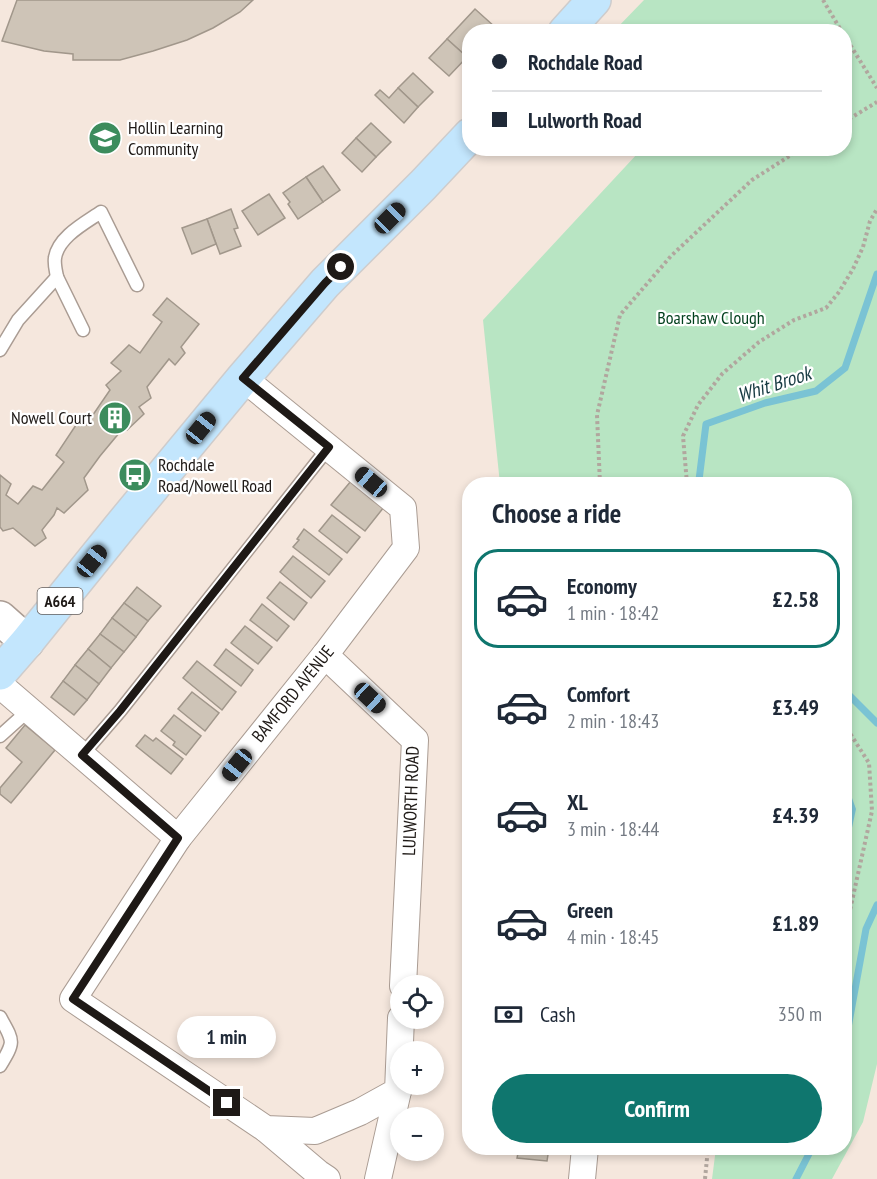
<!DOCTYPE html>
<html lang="en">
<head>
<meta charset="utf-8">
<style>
  :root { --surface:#fff; --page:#f6f6f7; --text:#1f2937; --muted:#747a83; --line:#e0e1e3; --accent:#0f766e }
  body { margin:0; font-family:"PT Sans Narrow",sans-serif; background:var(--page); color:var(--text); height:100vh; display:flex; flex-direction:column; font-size:22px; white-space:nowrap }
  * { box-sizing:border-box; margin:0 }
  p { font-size:20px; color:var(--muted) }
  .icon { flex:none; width:33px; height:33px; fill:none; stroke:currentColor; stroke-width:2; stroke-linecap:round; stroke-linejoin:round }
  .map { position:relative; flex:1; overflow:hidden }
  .sheet { position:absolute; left:462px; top:477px; width:390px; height:678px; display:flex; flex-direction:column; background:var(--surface); border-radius:24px; box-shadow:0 3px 9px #0003 }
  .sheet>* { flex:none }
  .top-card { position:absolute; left:462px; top:24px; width:390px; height:132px; border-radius:24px; box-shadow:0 3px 9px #0003; display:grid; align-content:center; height:132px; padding:0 30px; background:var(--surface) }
  .controls { position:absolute; left:390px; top:975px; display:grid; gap:12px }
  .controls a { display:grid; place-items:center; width:54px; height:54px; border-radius:50%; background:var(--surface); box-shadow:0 3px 9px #0003; font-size:30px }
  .end { position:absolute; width:27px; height:27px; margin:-14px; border:8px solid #1e1916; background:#fff; box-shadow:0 0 0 3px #fff }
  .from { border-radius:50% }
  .bubble { position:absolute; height:42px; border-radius:21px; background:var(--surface); box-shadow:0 3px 9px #0003; font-size:20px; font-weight:600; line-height:42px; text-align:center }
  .car { position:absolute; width:18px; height:36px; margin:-18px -9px; border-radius:8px; box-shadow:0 0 4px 2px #0007; background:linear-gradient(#222 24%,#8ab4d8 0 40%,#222 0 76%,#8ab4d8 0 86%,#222 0) }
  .top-card b { display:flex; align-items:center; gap:21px; height:57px; font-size:22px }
  .top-card b+b { border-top:2px solid var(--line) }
  .top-card i { width:15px; height:15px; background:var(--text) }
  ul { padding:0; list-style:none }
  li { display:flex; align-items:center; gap:18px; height:99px; margin:0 12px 9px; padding:0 18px; border:3px solid transparent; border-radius:24px }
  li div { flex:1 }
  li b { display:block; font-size:22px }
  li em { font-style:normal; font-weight:600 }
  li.current { border-color:var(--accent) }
  li>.icon { width:54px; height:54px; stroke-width:1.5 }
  h2 { padding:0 30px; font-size:27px; line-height:72px }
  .pay { display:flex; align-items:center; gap:15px; height:66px; padding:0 30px; font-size:22px }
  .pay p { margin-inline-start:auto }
  .action { display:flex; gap:12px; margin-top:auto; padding:12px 30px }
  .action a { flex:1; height:69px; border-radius:36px; background:var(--accent); color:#fff; font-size:24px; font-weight:600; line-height:69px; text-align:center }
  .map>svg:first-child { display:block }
  .green { fill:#b8e5c3 }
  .water { fill:#7ac3d4 }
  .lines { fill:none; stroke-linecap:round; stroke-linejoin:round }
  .stream { stroke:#7ac3d4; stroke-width:7 }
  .building { fill:#cec4b7; stroke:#a1978b; stroke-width:1.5 }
  .lane-casing { stroke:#aa9c93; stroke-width:15 }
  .street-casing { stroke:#aa9c93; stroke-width:28 }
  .secondary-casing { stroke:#aa9c93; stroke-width:36 }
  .primary-casing { stroke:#cecccc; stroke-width:36 }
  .path { stroke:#b1a69e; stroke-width:4; stroke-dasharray:3 3; stroke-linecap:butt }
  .lane { stroke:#fff; stroke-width:12 }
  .street { stroke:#fff; stroke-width:26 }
  .secondary { stroke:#fff; stroke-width:33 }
  .primary { stroke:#c3e6fd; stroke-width:33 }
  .route { stroke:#1e1916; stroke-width:8 }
  .labels { text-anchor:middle; stroke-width:4.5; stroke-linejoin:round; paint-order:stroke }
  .shield { fill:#fff; stroke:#625e5c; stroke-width:1.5 }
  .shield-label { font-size:16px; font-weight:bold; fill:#1e1916 }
  .poi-label { font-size:18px; fill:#1e1916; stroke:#fff; text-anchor:start }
  .park-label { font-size:18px; fill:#003f1c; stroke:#fff }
  .street-label { font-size:18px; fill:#1e1916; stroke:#fff }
  .water-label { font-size:20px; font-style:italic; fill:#183b43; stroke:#fff }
</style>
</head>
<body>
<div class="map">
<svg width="877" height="1179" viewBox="0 0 877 1179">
  <rect width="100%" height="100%" fill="#f5e7dd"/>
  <path class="green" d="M644 0H877V1064L863 1122 832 1179H712L716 1148H844V484H500L483 320 638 153 634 149 844 148V32L614 31Z"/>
  <path class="water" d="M844 776 856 809 847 851 845 854Z"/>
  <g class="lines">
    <g class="stream">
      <path d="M700 484 699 480 706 424 765 403 816 391 845 368 877 274"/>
      <path d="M844 690 877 723"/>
      <path d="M844 1050 866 929 877 905"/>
      <path d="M796 1179 812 1148"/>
    </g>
  </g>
  <g class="building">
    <path d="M17 0H253L240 12 213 28 187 40 153 51 120 60H73V54L44 51 2 41Z"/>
    <path d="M475 9 495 27 491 32H470V55L467 57 447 39Z"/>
    <path d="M447 39 467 57 449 76 429 58Z"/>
    <path d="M413 73 433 92 418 107 398 88Z"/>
    <path d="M398 88 418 107 404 123 375 95 380 90 389 98Z"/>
    <path d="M371 123 391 142 376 157 356 138Z"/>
    <path d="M356 138 376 157 362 172 342 153Z"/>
    <path d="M323 166 340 190 323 202 306 177Z"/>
    <path d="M306 177 323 202 298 219 288 204 290 202 283 193Z"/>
    <path d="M269 194 285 218 258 235 242 211Z"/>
    <path d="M231 209 238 228 234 229 241 246 220 254 207 219Z"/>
    <path d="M207 219 216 244 192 254 182 228Z"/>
    <path d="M167 298 199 324 181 347 185 353 175 365 169 359 147 387 151 398 139 407 144 414 127 430 120 432 100 456 84 478 88 490 64 513 57 508 54 515 42 530 46 538 35 546 13 528 3 531 0 527V475L11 484 6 495 18 504 33 486 42 490 64 462 56 455 78 422 86 425 110 390 106 385 121 371 111 363 129 345 140 353 162 322 153 315Z"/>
    <path d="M351 481 384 507 365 531 331 505Z"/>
    <path d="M332 515 360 537 347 553 319 531Z"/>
    <path d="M304 529 342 559 329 575 293 547 299 540 297 539Z"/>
    <path d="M293 556 325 581 311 598 280 572Z"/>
    <path d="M280 582 307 603 294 620 267 598Z"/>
    <path d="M137 587 161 606 148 621 124 603Z"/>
    <path d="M124 603 148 621 136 637 112 618Z"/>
    <path d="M262 604 289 626 277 641 250 620Z"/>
    <path d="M112 618 136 637 124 652 100 634Z"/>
    <path d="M245 626 272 647 258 664 231 643Z"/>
    <path d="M100 634 124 652 111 668 88 649Z"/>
    <path d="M88 649 111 668 99 684 75 665Z"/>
    <path d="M226 649 253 670 241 686 214 665Z"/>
    <path d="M197 661 236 692 222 710 183 678Z"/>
    <path d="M75 665 99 684 87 700 63 681Z"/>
    <path d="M63 681 87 700 74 715 51 697Z"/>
    <path d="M192 692 219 713 205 731 178 709Z"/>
    <path d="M174 715 201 736 186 755 173 745 175 742 161 731Z"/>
    <path d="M25 725 55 750 11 803 0 794V788L22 762 6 748Z"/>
    <path d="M145 735 153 741 156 738 183 759 171 774 136 746Z"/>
    <path d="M519 1148H549L547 1161 517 1158Z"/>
  </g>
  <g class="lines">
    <g class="lane-casing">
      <g id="lane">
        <path d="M57 277C56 271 54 264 55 258 58 237 85 223 101 212L137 285"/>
        <path d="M0 350 18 320 57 277 83 330"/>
        <path d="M0 736 29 710"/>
        <path d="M82 755 120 711 329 447"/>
        <path d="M0 1017C14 1042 15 1041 0 1066"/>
      </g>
    </g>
    <g class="street-casing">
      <g id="street">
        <path d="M243 378 403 508 406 548 325 655 178 838 73 999 266 1129 315 1131 360 1112 398 1091 401 1018"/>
        <path d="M325 655 415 740 403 986"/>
        <path d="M0 685 178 838"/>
        <path d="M266 1129 318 1173 327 1179"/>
        <path d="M378 1179 398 1091"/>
        <path d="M582 1179 585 1148"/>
      </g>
    </g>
    <g class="secondary-casing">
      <path id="secondary" d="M0 618 27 642"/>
    </g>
    <g class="primary-casing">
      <g id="primary">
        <path d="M565 32 594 0"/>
        <path d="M0 673 27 642 119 528 243 378 325 283 423 185 470 135"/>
      </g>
    </g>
    <g class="path">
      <path d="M823 0 842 32"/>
      <path d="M844 35 877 88"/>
      <path d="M844 122 877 102"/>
      <path d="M600 484 597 415 620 315 671 256 752 180 802 148"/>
      <path d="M687 484 683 436 698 405 722 374 759 342 794 320 826 308 839 292 853 269 863 247 870 221 877 209"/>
      <path d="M844 724 869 763 872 811 850 910 844 947"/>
      <path d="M705 1179 708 1148"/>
    </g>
    <use href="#lane" class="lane"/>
    <use href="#street" class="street"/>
    <use href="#secondary" class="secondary"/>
    <use href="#primary" class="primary"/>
  </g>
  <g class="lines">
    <path class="route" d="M227 1103 73 999 178 838 82 755 120 711 329 447 243 378 325 283 341 267"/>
  </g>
  <defs>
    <g id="school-disc" transform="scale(1.725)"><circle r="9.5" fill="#3c8c5d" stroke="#fff"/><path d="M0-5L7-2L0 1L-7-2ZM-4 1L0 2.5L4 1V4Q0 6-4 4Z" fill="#fff"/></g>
    <g id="building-disc" transform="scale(1.725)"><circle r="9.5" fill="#3c8c5d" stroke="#fff"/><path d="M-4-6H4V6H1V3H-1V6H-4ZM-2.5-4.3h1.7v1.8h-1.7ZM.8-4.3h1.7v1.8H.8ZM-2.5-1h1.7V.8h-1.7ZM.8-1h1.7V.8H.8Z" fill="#fff"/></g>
    <g id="bus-disc" transform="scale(1.725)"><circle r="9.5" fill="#3c8c5d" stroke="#fff"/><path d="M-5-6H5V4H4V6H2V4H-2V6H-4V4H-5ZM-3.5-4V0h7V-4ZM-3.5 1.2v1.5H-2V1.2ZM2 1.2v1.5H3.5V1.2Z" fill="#fff"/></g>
  </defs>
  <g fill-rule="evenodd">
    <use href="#school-disc" x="105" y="138"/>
    <use href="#building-disc" x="115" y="418"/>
    <use href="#bus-disc" x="135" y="475"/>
  </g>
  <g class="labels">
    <rect class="shield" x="37.5" y="588" width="45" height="26" rx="4.5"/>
    <g class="shield-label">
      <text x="60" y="607">A664</text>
    </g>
    <g class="poi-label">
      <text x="128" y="134">Hollin Learning<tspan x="128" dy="21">Community</tspan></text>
      <text x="92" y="424" text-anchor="end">Nowell Court</text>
      <text x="158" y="471">Rochdale<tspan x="158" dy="21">Road/Nowell Road</tspan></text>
    </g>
    <g class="park-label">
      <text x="711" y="324">Boarshaw Clough</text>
    </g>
    <g class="street-label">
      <text transform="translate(293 694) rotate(-51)" y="6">BAMFORD AVENUE</text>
      <text transform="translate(411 801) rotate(-88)" y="6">LULWORTH ROAD</text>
    </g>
    <g class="water-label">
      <text transform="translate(774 384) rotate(-18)" y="7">Whit Brook</text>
    </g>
  </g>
</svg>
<div class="controls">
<a><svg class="icon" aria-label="locate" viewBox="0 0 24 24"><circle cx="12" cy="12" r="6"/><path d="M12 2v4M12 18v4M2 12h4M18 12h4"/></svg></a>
<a>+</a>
<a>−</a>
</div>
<i class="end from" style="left:341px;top:267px"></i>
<i class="end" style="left:227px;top:1103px"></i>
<div class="bubble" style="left:177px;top:1016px;width:99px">1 min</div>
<i class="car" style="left:390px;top:218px;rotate:45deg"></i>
<i class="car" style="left:201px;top:428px;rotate:39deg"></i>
<i class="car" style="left:371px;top:482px;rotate:310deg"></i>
<i class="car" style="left:92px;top:561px;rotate:39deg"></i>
<i class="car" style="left:370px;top:698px;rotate:133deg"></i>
<i class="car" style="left:237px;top:765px;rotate:219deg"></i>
<div class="top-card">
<b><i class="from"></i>Rochdale Road</b>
<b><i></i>Lulworth Road</b>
</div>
<section class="sheet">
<h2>Choose a ride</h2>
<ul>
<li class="current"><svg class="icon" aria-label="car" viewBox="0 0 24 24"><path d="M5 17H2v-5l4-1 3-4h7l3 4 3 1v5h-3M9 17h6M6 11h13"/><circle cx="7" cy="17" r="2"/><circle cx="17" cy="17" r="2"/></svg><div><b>Economy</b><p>1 min · 18:42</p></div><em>£2.58</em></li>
<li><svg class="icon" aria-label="car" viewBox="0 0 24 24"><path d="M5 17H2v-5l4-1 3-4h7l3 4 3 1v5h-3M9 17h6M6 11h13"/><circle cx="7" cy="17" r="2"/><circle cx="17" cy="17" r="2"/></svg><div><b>Comfort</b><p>2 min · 18:43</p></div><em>£3.49</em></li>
<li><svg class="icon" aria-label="car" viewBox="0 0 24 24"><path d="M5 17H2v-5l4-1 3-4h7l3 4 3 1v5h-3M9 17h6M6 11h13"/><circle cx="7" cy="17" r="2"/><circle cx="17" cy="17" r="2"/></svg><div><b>XL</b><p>3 min · 18:44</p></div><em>£4.39</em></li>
<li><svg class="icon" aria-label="car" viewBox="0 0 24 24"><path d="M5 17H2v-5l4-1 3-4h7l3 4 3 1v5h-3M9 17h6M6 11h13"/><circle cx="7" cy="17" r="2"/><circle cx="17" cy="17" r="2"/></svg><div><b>Green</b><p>4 min · 18:45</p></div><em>£1.89</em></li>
</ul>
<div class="pay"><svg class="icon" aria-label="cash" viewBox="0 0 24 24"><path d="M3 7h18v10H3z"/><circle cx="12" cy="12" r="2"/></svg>Cash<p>350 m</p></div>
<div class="action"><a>Confirm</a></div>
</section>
</div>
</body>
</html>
